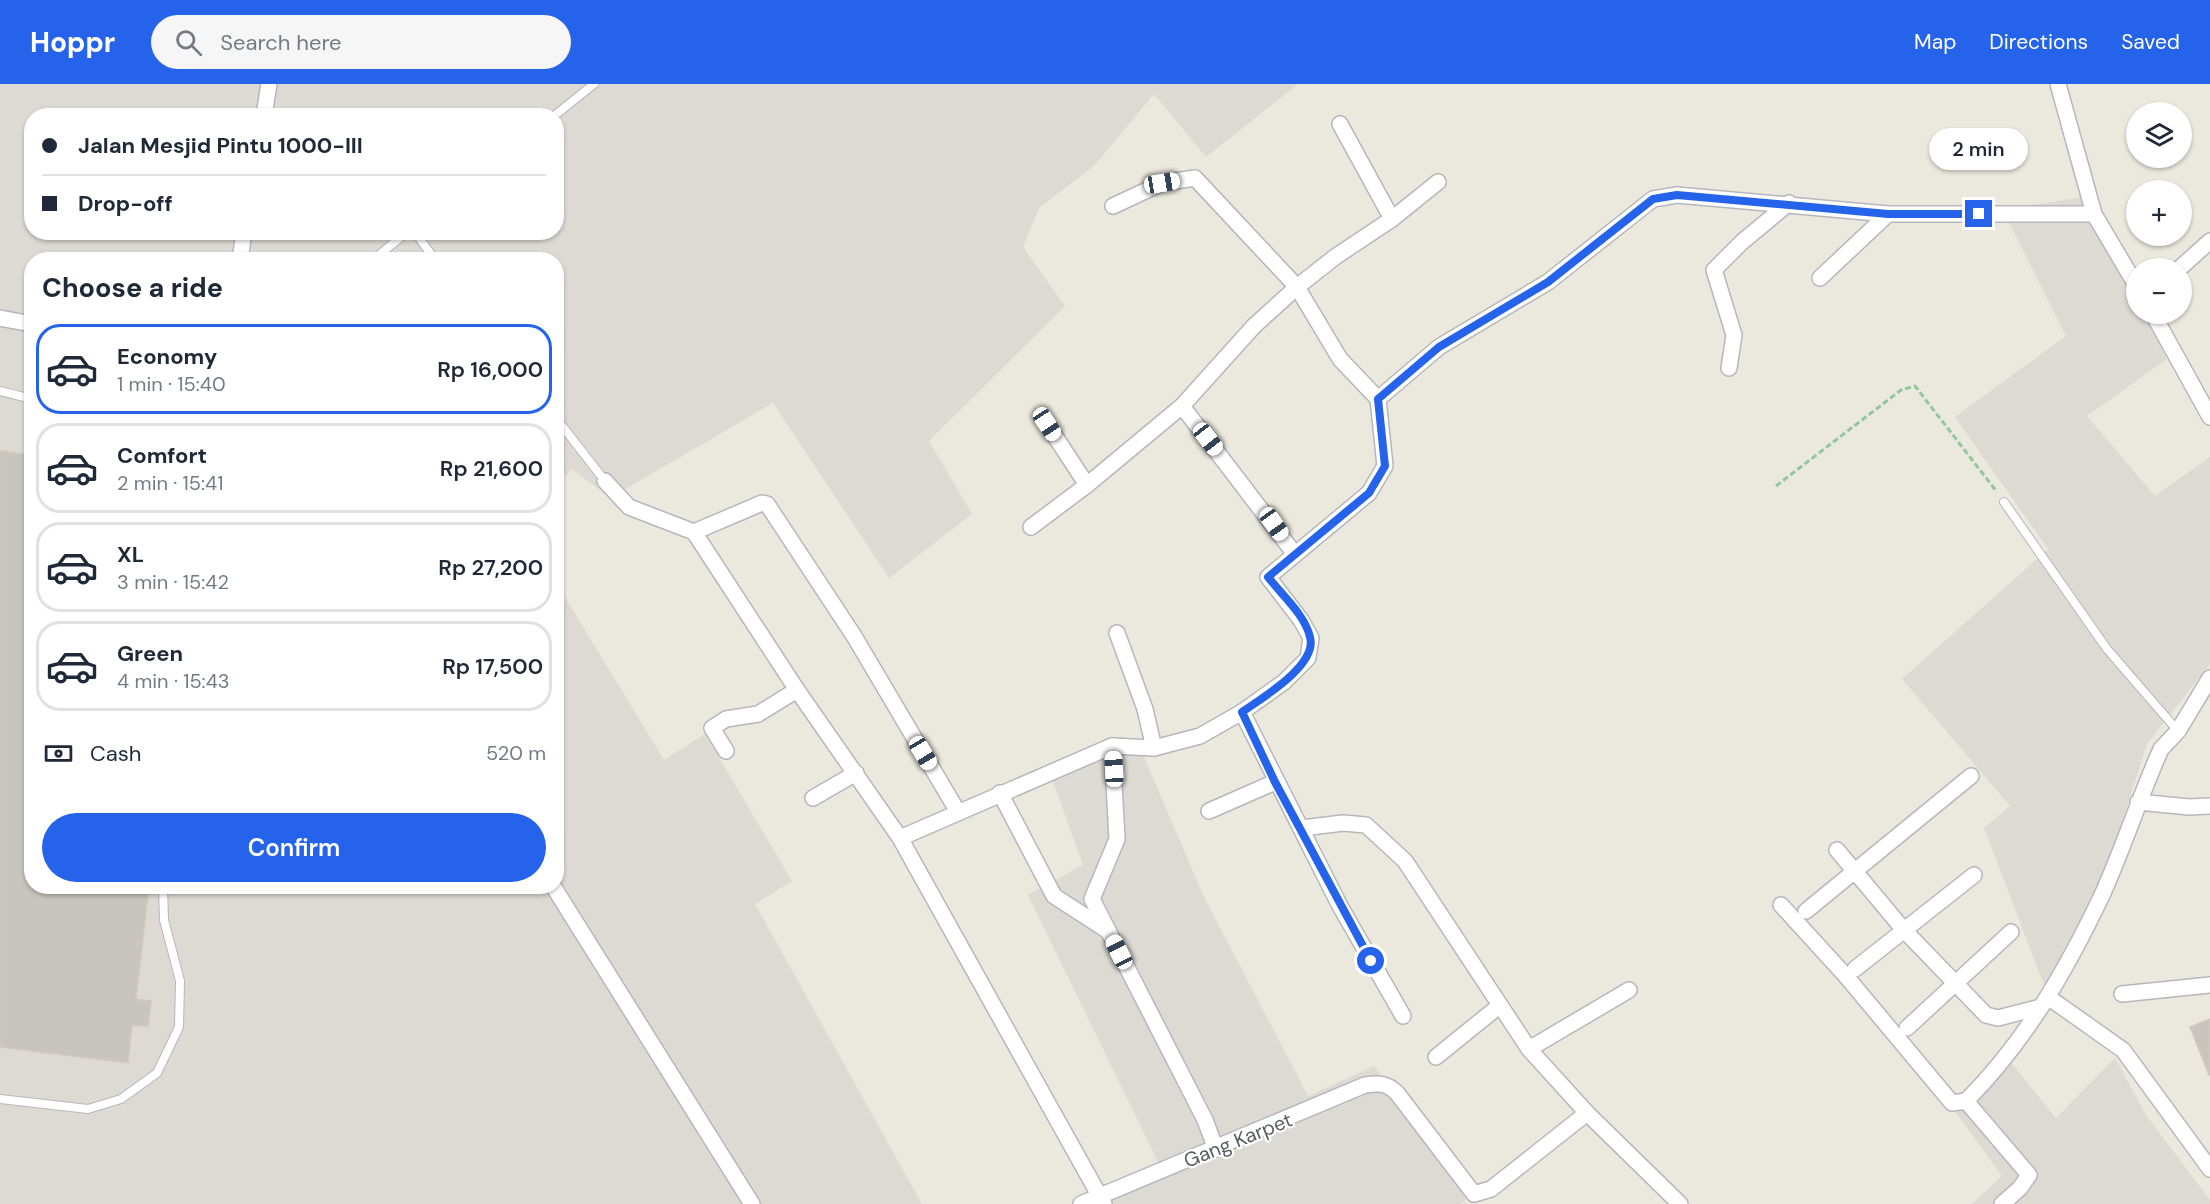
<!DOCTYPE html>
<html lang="en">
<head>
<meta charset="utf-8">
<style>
  :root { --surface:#fff; --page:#f6f6f7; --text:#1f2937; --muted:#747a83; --line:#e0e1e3; --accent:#2563eb }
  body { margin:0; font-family:"DM Sans",sans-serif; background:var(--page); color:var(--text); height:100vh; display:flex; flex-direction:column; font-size:22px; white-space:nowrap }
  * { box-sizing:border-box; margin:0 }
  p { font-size:20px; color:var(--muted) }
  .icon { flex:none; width:33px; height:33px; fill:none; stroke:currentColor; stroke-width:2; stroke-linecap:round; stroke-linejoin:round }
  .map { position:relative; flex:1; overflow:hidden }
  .sheet { position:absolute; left:24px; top:168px; width:540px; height:642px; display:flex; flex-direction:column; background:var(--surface); border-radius:24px; box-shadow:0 2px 4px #0004 }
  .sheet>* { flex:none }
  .banner { position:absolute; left:24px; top:24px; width:540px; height:132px; border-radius:24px; box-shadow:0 2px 4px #0004; display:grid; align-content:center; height:132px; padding:0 18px; background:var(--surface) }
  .controls { position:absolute; left:2126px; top:18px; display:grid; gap:12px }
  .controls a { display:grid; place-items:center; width:66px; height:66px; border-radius:50%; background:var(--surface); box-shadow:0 2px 4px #0004; font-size:30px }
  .end { position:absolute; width:27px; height:27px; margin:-14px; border:8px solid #2563eb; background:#fff; box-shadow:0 0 0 3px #fff }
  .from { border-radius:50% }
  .bubble { position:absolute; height:42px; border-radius:21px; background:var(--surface); box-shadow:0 2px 4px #0004; font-size:20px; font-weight:600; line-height:42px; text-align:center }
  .car { position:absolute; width:18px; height:36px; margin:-18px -9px; border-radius:8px; box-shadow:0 0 4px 2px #0007; background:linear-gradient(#fff 24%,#345 0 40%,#fff 0 76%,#345 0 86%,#fff 0) }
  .banner b { display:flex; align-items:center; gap:21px; height:57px; font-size:22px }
  .banner b+b { border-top:2px solid var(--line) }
  .banner i { width:15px; height:15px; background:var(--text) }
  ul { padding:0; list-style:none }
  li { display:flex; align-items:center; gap:18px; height:90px; margin:0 12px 9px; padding:0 6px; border:3px solid var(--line); border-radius:24px }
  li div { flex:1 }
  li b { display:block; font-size:22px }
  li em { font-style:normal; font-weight:600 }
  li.selected { border-color:var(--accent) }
  li>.icon { width:54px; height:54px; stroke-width:1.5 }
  h2 { padding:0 18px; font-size:27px; line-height:72px }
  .pay { display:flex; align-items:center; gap:15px; height:66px; padding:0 18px; font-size:22px }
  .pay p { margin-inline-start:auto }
  .button { display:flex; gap:12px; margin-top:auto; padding:12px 18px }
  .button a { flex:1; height:69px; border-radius:36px; background:var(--accent); color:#fff; font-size:24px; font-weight:600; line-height:69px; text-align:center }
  header { display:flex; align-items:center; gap:36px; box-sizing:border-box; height:84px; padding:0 30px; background:var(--accent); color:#fff }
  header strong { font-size:28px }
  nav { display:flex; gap:33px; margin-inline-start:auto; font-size:21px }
  .search { width:420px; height:54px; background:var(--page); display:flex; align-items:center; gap:15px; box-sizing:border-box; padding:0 21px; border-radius:33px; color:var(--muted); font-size:22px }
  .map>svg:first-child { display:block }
  .industrial { fill:#dcdad3; fill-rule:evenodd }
  .building { fill:#c8c5be; stroke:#d0cabd; stroke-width:1.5 }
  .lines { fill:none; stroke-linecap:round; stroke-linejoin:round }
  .lane-casing { stroke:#b5b7bc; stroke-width:10 }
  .street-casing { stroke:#b5b7bc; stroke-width:18 }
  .path { stroke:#93c5a0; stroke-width:3; stroke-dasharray:6 3; stroke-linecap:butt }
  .lane { stroke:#fff; stroke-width:8 }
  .street { stroke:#fff; stroke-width:15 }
  .route { stroke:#2563eb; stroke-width:8 }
  .labels { text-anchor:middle; stroke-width:4.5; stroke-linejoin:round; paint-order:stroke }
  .street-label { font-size:20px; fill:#585c60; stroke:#fff }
</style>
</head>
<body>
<header>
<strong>Hoppr</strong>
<div class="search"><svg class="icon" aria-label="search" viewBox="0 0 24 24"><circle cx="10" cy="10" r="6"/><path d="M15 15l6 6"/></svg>Search here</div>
<nav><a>Map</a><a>Directions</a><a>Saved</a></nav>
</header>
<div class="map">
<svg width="2210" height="1120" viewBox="0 0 2210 1120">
  <rect width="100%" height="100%" fill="#ebe8de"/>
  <g class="industrial">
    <path d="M0 0H1298L1206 73 1154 10 1095 81 1039 124 1023 163 1065 222 929 357 972 430 889 494 773 319 610 414 572 385 557 401 556 176H32V802H556L557 500 664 676 705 650 792 797 755 820 922 1120H0ZM32 32H556V148H32Z"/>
    <path d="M2094 111 2136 206V230H2147L2167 275 2087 332 2155 412 2210 373V580L2147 660 2094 826 2044 901 1984 744 2010 722 1902 595 2048 465 1955 333 2066 252 2003 126Z"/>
    <path d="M1138 659 1204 813 1308 1012 1374 982 1472 1109 1461 1120H1081L1162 1086 1028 811 1083 781 1051 692Z"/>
    <path d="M2115 974 2146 1031 2210 1116V1120H1972L2002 1092 1954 1026 2012 980 2056 1034Z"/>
  </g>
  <g class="building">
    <path d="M0 367 32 371V802H149L136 915 151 917 148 942 132 941 128 979 0 963Z"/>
    <path d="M2210 935V990L2209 991 2190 943Z"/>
  </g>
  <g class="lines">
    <g class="lane-casing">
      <g id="lane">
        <path d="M554 32 594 0"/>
        <path d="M415 148 435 176"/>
        <path d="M373 176 407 148"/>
        <path d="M0 307 32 315"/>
        <path d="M556 334 605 397"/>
        <path d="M2004 418 2107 565 2178 647"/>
        <path d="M0 1015 88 1025 121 1015 157 989 179 943 180 897 164 836 163 802"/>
      </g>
    </g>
    <g class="street-casing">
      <g id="street">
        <path d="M2058 0 2094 130 2136 201"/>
        <path d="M264 32 269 0"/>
        <path d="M1392 135 1438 98"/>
        <path d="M240 176 244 148"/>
        <path d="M2180 184 2210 157"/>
        <path d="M1820 194 1888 130"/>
        <path d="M2153 230 2210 333"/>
        <path d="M0 234 32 240"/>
        <path d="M1729 284 1734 251 1714 186 1742 158 1789 119"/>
        <path d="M1378 315 1439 263 1548 198 1653 115 1677 111 1888 130H2094"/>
        <path d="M1182 322 1294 469"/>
        <path d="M1047 340 1087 401 1182 322 1254 242 1297 203 1335 173 1392 135 1340 40"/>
        <path d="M605 397 629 423 694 448 797 606 900 754 1104 1120"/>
        <path d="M1031 443 1087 401"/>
        <path d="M694 448 762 419 767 420 854 552 958 728"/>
        <path d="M1117 549 1145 625 1154 664"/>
        <path d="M1242 628 1340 822 1403 932"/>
        <path d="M1112 662 1117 755 1092 815 1205 1036 1216 1065"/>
        <path d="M726 667 712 644 726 635 758 630 797 606"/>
        <path d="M1000 709 1054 812 1105 845"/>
        <path d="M813 714 856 689"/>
        <path d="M2138 718 2189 723 2210 722"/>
        <path d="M1209 727 1275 698"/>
        <path d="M1302 744 1343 739 1366 741 1405 777 1529 965 1587 1029 1680 1120"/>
        <path d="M900 754 1112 662 1154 664 1200 652 1242 628 1284 598 1308 574 1311 554 1301 536 1268 493 1369 409 1385 382 1378 315 1340 275 1297 203 1195 94 1162 99 1113 122"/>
        <path d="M1837 766 1903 845 1986 931 1998 934 2041 923"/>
        <path d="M553 802 752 1120"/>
        <path d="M1781 821 1845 891 1952 1019 1966 1017"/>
        <path d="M1806 827 1971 692"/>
        <path d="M1855 885 1974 791"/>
        <path d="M2122 910 2210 901"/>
        <path d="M2048 913 2123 966 2210 1085"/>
        <path d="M1907 944 2011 848"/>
        <path d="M1529 965 1629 906"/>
        <path d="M1436 973 1499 922"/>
        <path d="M1081 1120 1365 1001C1379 999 1387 999 1397 1009L1474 1110 1491 1105 1587 1029"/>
        <path d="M2002 1120 2020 1104 2029 1091 1966 1017C2026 957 2067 885 2103 809 2124 762 2140 712 2161 665L2178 647 2210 594"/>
      </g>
    </g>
    <path class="path" d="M1776 402 1901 306 1915 302 1997 408"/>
    <use href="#lane" class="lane"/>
    <use href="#street" class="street"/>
  </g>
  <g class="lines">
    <path class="route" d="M1371 877 1275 698 1242 628C1262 614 1318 581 1310 553 1305 531 1281 510 1268 493L1369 409 1385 382 1378 315 1439 263 1548 198 1653 115 1677 111 1888 130H1979"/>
  </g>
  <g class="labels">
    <g class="street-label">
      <text transform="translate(1238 1056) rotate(-22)" y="7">Gang Karpet</text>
    </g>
  </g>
</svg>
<div class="controls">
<a><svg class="icon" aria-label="layers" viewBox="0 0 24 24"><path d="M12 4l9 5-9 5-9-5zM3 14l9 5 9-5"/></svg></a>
<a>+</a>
<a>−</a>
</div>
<i class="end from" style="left:1371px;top:877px"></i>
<i class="end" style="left:1979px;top:130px"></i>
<div class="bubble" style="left:1929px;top:44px;width:99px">2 min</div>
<i class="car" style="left:1162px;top:99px;rotate:81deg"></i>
<i class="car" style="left:1047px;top:340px;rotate:147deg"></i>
<i class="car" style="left:1208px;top:355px;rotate:142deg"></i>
<i class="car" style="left:1274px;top:440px;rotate:145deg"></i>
<i class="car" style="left:923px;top:669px;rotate:149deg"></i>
<i class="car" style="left:1114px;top:685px;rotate:357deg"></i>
<i class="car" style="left:1119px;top:868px;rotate:333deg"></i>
<div class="banner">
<b><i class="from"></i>Jalan Mesjid Pintu 1000-III</b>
<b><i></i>Drop-off</b>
</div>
<section class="sheet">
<h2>Choose a ride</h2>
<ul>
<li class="selected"><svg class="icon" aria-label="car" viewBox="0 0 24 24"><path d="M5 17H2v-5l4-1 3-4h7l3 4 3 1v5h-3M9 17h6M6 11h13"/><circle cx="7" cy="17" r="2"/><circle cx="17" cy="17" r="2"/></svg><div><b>Economy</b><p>1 min · 15:40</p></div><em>Rp 16,000</em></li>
<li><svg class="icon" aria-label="car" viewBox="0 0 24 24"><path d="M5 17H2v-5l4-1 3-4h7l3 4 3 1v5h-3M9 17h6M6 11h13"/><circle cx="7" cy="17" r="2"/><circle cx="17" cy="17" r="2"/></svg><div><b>Comfort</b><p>2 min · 15:41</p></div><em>Rp 21,600</em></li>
<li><svg class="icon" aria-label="car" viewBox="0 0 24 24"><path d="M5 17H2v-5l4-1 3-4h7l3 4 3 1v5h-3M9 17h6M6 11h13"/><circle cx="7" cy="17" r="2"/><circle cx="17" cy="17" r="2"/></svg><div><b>XL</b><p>3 min · 15:42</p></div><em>Rp 27,200</em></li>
<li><svg class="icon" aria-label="car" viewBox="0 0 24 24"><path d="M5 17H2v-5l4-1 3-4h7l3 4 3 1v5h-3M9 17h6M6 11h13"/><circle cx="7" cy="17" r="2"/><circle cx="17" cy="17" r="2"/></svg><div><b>Green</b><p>4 min · 15:43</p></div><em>Rp 17,500</em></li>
</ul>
<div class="pay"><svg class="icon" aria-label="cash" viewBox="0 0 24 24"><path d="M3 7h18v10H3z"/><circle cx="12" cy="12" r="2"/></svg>Cash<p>520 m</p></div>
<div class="button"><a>Confirm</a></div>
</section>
</div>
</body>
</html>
